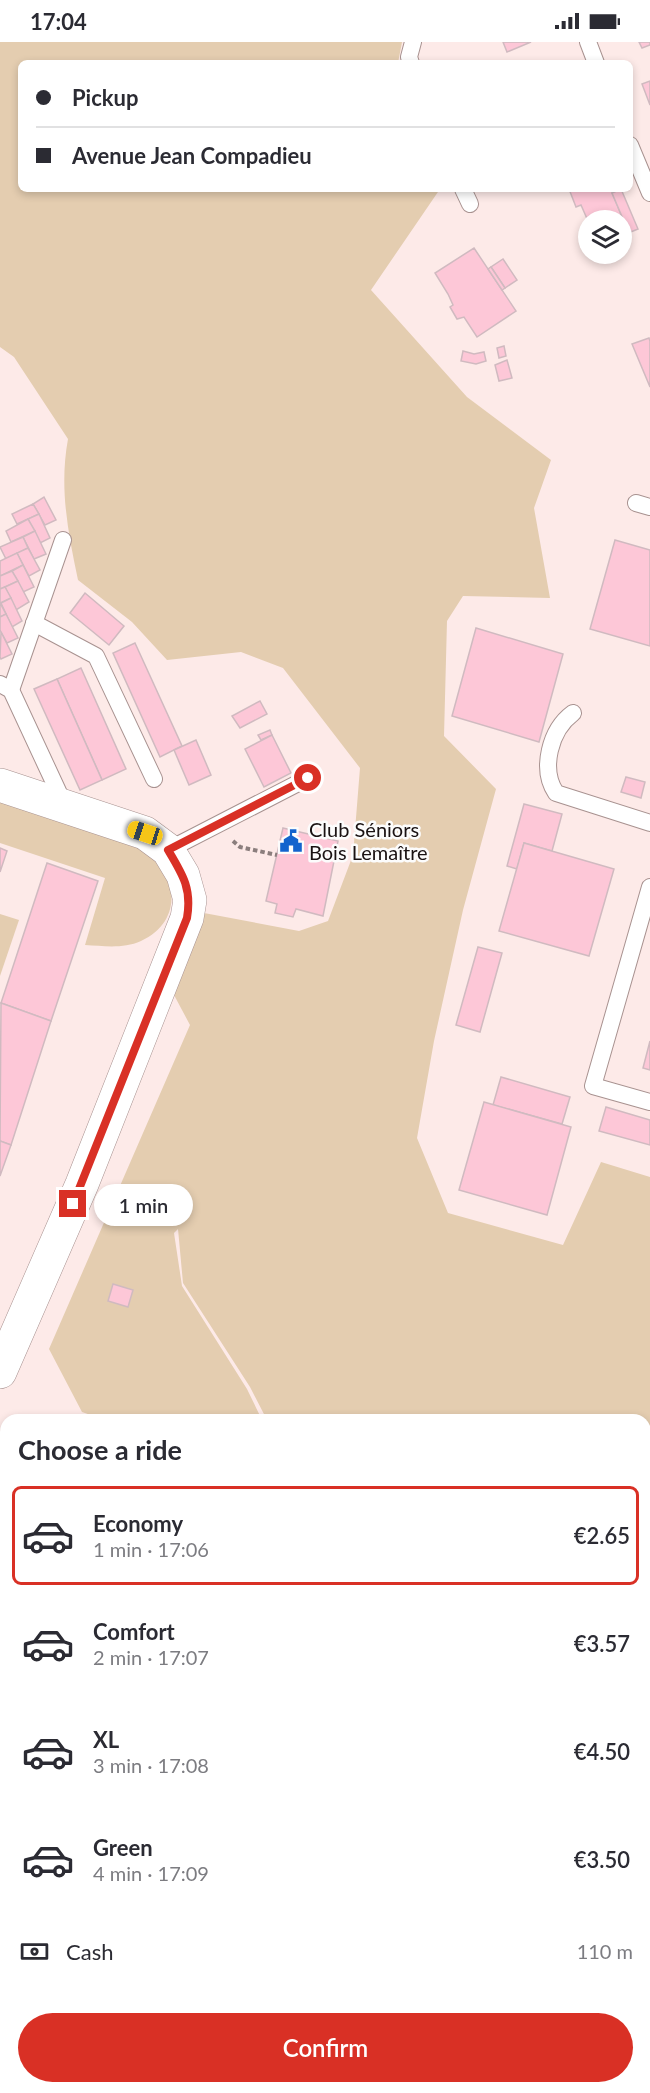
<!DOCTYPE html>
<html lang="en">
<head>
<meta charset="utf-8">
<style>
  :root { --surface:#fff; --page:#f7f7f7; --text:#2b2b33; --muted:#7c7c81; --line:#e1e1e2; --accent:#d93025 }
  body { margin:0; font-family:Lato,sans-serif; background:var(--page); color:var(--text); height:100vh; display:flex; flex-direction:column; font-size:22px; white-space:nowrap }
  * { box-sizing:border-box; margin:0 }
  p { font-size:20px; color:var(--muted) }
  .icon { flex:none; width:33px; height:33px; fill:none; stroke:currentColor; stroke-width:2; stroke-linecap:round; stroke-linejoin:round }
  .map { position:relative; flex:1; overflow:hidden }
  .details { position:absolute; left:0px; top:1372px; width:651px; height:680px; display:flex; flex-direction:column; background:var(--surface); border-radius:18px 18px 0 0; box-shadow:0 3px 9px #0003 }
  .details>* { flex:none }
  .guide { position:absolute; left:18px; top:18px; width:615px; height:132px; border-radius:9px; box-shadow:0 3px 9px #0003; display:grid; align-content:center; height:132px; padding:0 18px; background:var(--surface) }
  .fabs { position:absolute; left:578px; top:168px; display:grid; gap:12px }
  .fabs a { display:grid; place-items:center; width:54px; height:54px; border-radius:50%; background:var(--surface); box-shadow:0 3px 9px #0003; font-size:30px }
  .end { position:absolute; width:27px; height:27px; margin:-14px; border:8px solid #d93025; background:#fff; box-shadow:0 0 0 3px #fff }
  .from { border-radius:50% }
  .bubble { position:absolute; height:42px; border-radius:21px; background:var(--surface); box-shadow:0 3px 9px #0003; font-size:20px; font-weight:600; line-height:42px; text-align:center }
  .car { position:absolute; width:18px; height:36px; margin:-18px -9px; border-radius:8px; box-shadow:0 0 4px 2px #0007; background:linear-gradient(#f5c518 24%,#345 0 40%,#f5c518 0 76%,#345 0 86%,#f5c518 0) }
  .guide b { display:flex; align-items:center; gap:21px; height:57px; font-size:22px }
  .guide b+b { border-top:2px solid var(--line) }
  .guide i { width:15px; height:15px; background:var(--text) }
  ul { padding:0; list-style:none }
  li { display:flex; align-items:center; gap:18px; height:99px; margin:0 12px 9px; padding:0 6px; border:3px solid transparent; border-radius:9px }
  li div { flex:1 }
  li b { display:block; font-size:22px }
  li em { font-style:normal; font-weight:600 }
  li.active { border-color:var(--accent) }
  li>.icon { width:54px; height:54px; stroke-width:1.5 }
  h2 { padding:0 18px; font-size:27px; line-height:72px }
  .pay { display:flex; align-items:center; gap:15px; height:66px; padding:0 18px; font-size:22px }
  .pay p { margin-inline-start:auto }
  .button { display:flex; gap:12px; margin-top:auto; padding:12px 18px }
  .button a { flex:1; height:69px; border-radius:36px; background:var(--accent); color:#fff; font-size:24px; font-weight:600; line-height:69px; text-align:center }
  .status { display:flex; justify-content:space-between; align-items:center; height:42px; padding:0 30px; background:var(--surface); direction:ltr }
  .status svg { height:16px; fill:currentColor }
  .map>svg:first-child { display:block }
  .green { fill:#e4cdb0 }
  .building { fill:#fdc7d7; stroke:#d0bac0; stroke-width:1.5 }
  .lines { fill:none; stroke-linecap:round; stroke-linejoin:round }
  .service-casing { stroke:#a89290; stroke-width:18 }
  .minor-casing { stroke:#a89290; stroke-width:34 }
  .path { stroke:#8b7e7d; stroke-width:4; stroke-dasharray:4.5 3; stroke-linecap:butt }
  .service { stroke:#fff; stroke-width:16 }
  .minor { stroke:#fff; stroke-width:33 }
  .route { stroke:#d93025; stroke-width:8 }
  .labels { text-anchor:middle; stroke-width:5; stroke-linejoin:round; paint-order:stroke }
  .poi-label { font-size:20px; fill:#1a1212; stroke:#fcfcfc; text-anchor:start }
</style>
</head>
<body>
<div class="status"><b>17:04</b><svg viewBox="0 0 49 12"><path d="M0 12V9h3v3zM5 12V6h3v6zM10 12V3h3v9zM15 12V0h3v12zM26 1h20v11H26zM47 4h2v5h-2z"/></svg></div>
<div class="map">
<svg width="650" height="2051" viewBox="0 0 650 2051">
  <rect width="100%" height="100%" fill="#fdeae8"/>
  <g class="green">
    <path d="M0 0H402L398 21H21V147H440L371 248 467 355 551 418 534 466 550 556 463 554 447 579 444 694 496 747 463 868 434 999 417 1096 448 1171 563 1203 601 1120 650 1135V1467H645V1378H267L250 1345 183 1241 178 1187 174 1191 182 1244 247 1347 262 1378H105L82 1370 49 1307 190 983 174 953 204 871 299 889 328 879 353 813 360 726 283 626 241 610 167 618 132 580 78 538C68 490 59 446 68 397L14 315 0 305Z"/>
    <path d="M0 757 143 805C178 830 185 879 141 899 123 907 104 904 85 903L105 836 0 801Z"/>
    <path d="M0 872 19 878 0 934Z"/>
    <path d="M0 1539 6 1540V1835L0 1838Z"/>
    <path d="M0 1852C10 1868 9 1898 0 1915Z"/>
  </g>
  <g class="building">
    <path d="M503 0H531L507 10Z"/>
    <path d="M639 0H650V3L642 6Z"/>
    <path d="M650 39V63L642 42Z"/>
    <path d="M569 147H618L612 151 623 177 588 179 581 163 576 165Z"/>
    <path d="M621 147 638 187 621 194 620 178 623 177 612 151Z"/>
    <path d="M474 206 516 269 477 295 464 275 457 277 450 265 453 263 448 252 435 231Z"/>
    <path d="M503 217 517 238 505 246 491 225Z"/>
    <path d="M491 225 505 246 502 248 488 227Z"/>
    <path d="M649 296 650 299V345L632 302Z"/>
    <path d="M504 304 506 314 499 316 497 306Z"/>
    <path d="M463 309 474 312 484 310 486 319 476 322 461 319Z"/>
    <path d="M507 318 512 336 499 339 495 323Z"/>
    <path d="M44 455 56 478 45 483 33 462Z"/>
    <path d="M33 462 39 472 17 482 12 472Z"/>
    <path d="M39 472 50 496 40 501 28 477Z"/>
    <path d="M28 477 35 489 11 500 6 489Z"/>
    <path d="M35 489 46 512 34 517 23 495Z"/>
    <path d="M23 495 28 506 6 517 0 505Z"/>
    <path d="M615 498 650 508V604L590 587Z"/>
    <path d="M28 506 40 528 29 534 17 511Z"/>
    <path d="M17 511 23 523 0 534V519Z"/>
    <path d="M23 523 34 545 23 550 12 529Z"/>
    <path d="M12 529 18 539 0 547V534Z"/>
    <path d="M18 539 29 560 16 568 5 545Z"/>
    <path d="M5 545 11 556 0 561V547Z"/>
    <path d="M85 551 124 584 109 603 70 571Z"/>
    <path d="M11 556 22 579 12 585 1 561Z"/>
    <path d="M0 561 6 572 0 575Z"/>
    <path d="M6 572 18 596 7 601 0 588V575Z"/>
    <path d="M476 586 563 612 539 700 452 674Z"/>
    <path d="M1 590 12 612 1 617 0 615Z"/>
    <path d="M135 601 182 704 160 715 113 611Z"/>
    <path d="M81 626 126 727 102 738 57 637Z"/>
    <path d="M57 637 102 738 80 748 34 647Z"/>
    <path d="M260 659 267 672 240 686 232 674Z"/>
    <path d="M270 688 272 693 261 698 258 693Z"/>
    <path d="M272 693 291 731 264 745 245 707Z"/>
    <path d="M196 698 211 733 189 743 174 708Z"/>
    <path d="M626 735 645 740 641 756 621 750Z"/>
    <path d="M524 762 562 772 552 809 524 801 517 827 507 824Z"/>
    <path d="M283 786 338 799 323 874 296 867 293 875 275 871 277 862 266 859Z"/>
    <path d="M524 801 614 827 589 914 499 889Z"/>
    <path d="M0 806 7 809 0 830Z"/>
    <path d="M47 821 98 839 51 979 1 961Z"/>
    <path d="M478 905 502 911 480 990 456 983Z"/>
    <path d="M1 961 51 979 11 1103 0 1099Z"/>
    <path d="M650 999V1028L643 1026Z"/>
    <path d="M501 1035 570 1055 562 1082 493 1063Z"/>
    <path d="M484 1060 571 1085 547 1173 459 1148Z"/>
    <path d="M606 1065 650 1078V1103L599 1089Z"/>
    <path d="M0 1099 11 1103 0 1134Z"/>
    <path d="M113 1242 133 1248 128 1265 108 1259Z"/>
    <path d="M0 1465 6 1467V1525L0 1523Z"/>
    <path d="M645 1571 650 1572V1628L645 1626Z"/>
    <path d="M645 2041 650 2043V2051L536 2050 537 2046H645Z"/>
    <path d="M86 2046 89 2051H77L73 2047Z"/>
  </g>
  <g class="lines">
    <g class="service-casing">
      <g id="service">
        <path d="M588 0 596 21"/>
        <path d="M411 21 409 15 413 0"/>
        <path d="M630 103 650 151"/>
        <path d="M463 147 470 162"/>
        <path d="M636 461 650 465"/>
        <path d="M34 581 96 614 154 737"/>
        <path d="M0 642 11 648 64 762"/>
        <path d="M11 648 63 498"/>
        <path d="M573 671C550 688 540 727 556 751L650 781"/>
        <path d="M168 808 308 736"/>
        <path d="M650 845 593 1044 650 1060"/>
        <path d="M0 1431 6 1433"/>
        <path d="M645 1881 650 1885"/>
        <path d="M645 1991 650 1993"/>
      </g>
    </g>
    <g class="minor-casing">
      <g id="minor">
        <path d="M0 743 145 791 168 808 183 833 190 858 187 876 82 1142 0 1330"/>
        <path d="M0 1833 6 1834"/>
        <path d="M153 2046 156 2051"/>
      </g>
    </g>
    <g class="path">
      <path d="M233 799 240 805 277 813"/>
      <path d="M0 1531 6 1533"/>
      <path d="M0 1765 6 1766"/>
    </g>
    <use href="#service" class="service"/>
    <use href="#minor" class="minor"/>
  </g>
  <g class="lines">
    <path class="route" d="M73 1162 187 876C192 847 183 833 168 808L308 736"/>
  </g>
  <defs>
    <g id="civic-bare" transform="scale(1.8)"><path d="M-.6-6.5H3V-4.5H.6V-3L4-1V1h2V6H-6V1h2V-1L-.6-3ZM-1.2 2.5V6h2.4V2.5Z" fill="#1363cd" stroke="#fcfcfc" stroke-width="2.5" paint-order="stroke"/></g>
  </defs>
  <g fill-rule="evenodd">
    <use href="#civic-bare" x="291" y="799"/>
  </g>
  <g class="labels">
    <g class="poi-label">
      <text x="309" y="795">Club Séniors<tspan x="309" dy="23">Bois Lemaître</tspan></text>
    </g>
  </g>
</svg>
<div class="fabs">
<a><svg class="icon" aria-label="layers" viewBox="0 0 24 24"><path d="M12 4l9 5-9 5-9-5zM3 14l9 5 9-5"/></svg></a>
</div>
<i class="end from" style="left:308px;top:736px"></i>
<i class="end" style="left:73px;top:1162px"></i>
<div class="bubble" style="left:94px;top:1142px;width:99px">1 min</div>
<i class="car" style="left:145px;top:791px;rotate:288deg"></i>
<div class="guide">
<b><i class="from"></i>Pickup</b>
<b><i></i>Avenue Jean Compadieu</b>
</div>
<section class="details">
<h2>Choose a ride</h2>
<ul>
<li class="active"><svg class="icon" aria-label="car" viewBox="0 0 24 24"><path d="M5 17H2v-5l4-1 3-4h7l3 4 3 1v5h-3M9 17h6M6 11h13"/><circle cx="7" cy="17" r="2"/><circle cx="17" cy="17" r="2"/></svg><div><b>Economy</b><p>1 min · 17:06</p></div><em>€2.65</em></li>
<li><svg class="icon" aria-label="car" viewBox="0 0 24 24"><path d="M5 17H2v-5l4-1 3-4h7l3 4 3 1v5h-3M9 17h6M6 11h13"/><circle cx="7" cy="17" r="2"/><circle cx="17" cy="17" r="2"/></svg><div><b>Comfort</b><p>2 min · 17:07</p></div><em>€3.57</em></li>
<li><svg class="icon" aria-label="car" viewBox="0 0 24 24"><path d="M5 17H2v-5l4-1 3-4h7l3 4 3 1v5h-3M9 17h6M6 11h13"/><circle cx="7" cy="17" r="2"/><circle cx="17" cy="17" r="2"/></svg><div><b>XL</b><p>3 min · 17:08</p></div><em>€4.50</em></li>
<li><svg class="icon" aria-label="car" viewBox="0 0 24 24"><path d="M5 17H2v-5l4-1 3-4h7l3 4 3 1v5h-3M9 17h6M6 11h13"/><circle cx="7" cy="17" r="2"/><circle cx="17" cy="17" r="2"/></svg><div><b>Green</b><p>4 min · 17:09</p></div><em>€3.50</em></li>
</ul>
<div class="pay"><svg class="icon" aria-label="cash" viewBox="0 0 24 24"><path d="M3 7h18v10H3z"/><circle cx="12" cy="12" r="2"/></svg>Cash<p>110 m</p></div>
<div class="button"><a>Confirm</a></div>
</section>
</div>
</body>
</html>
